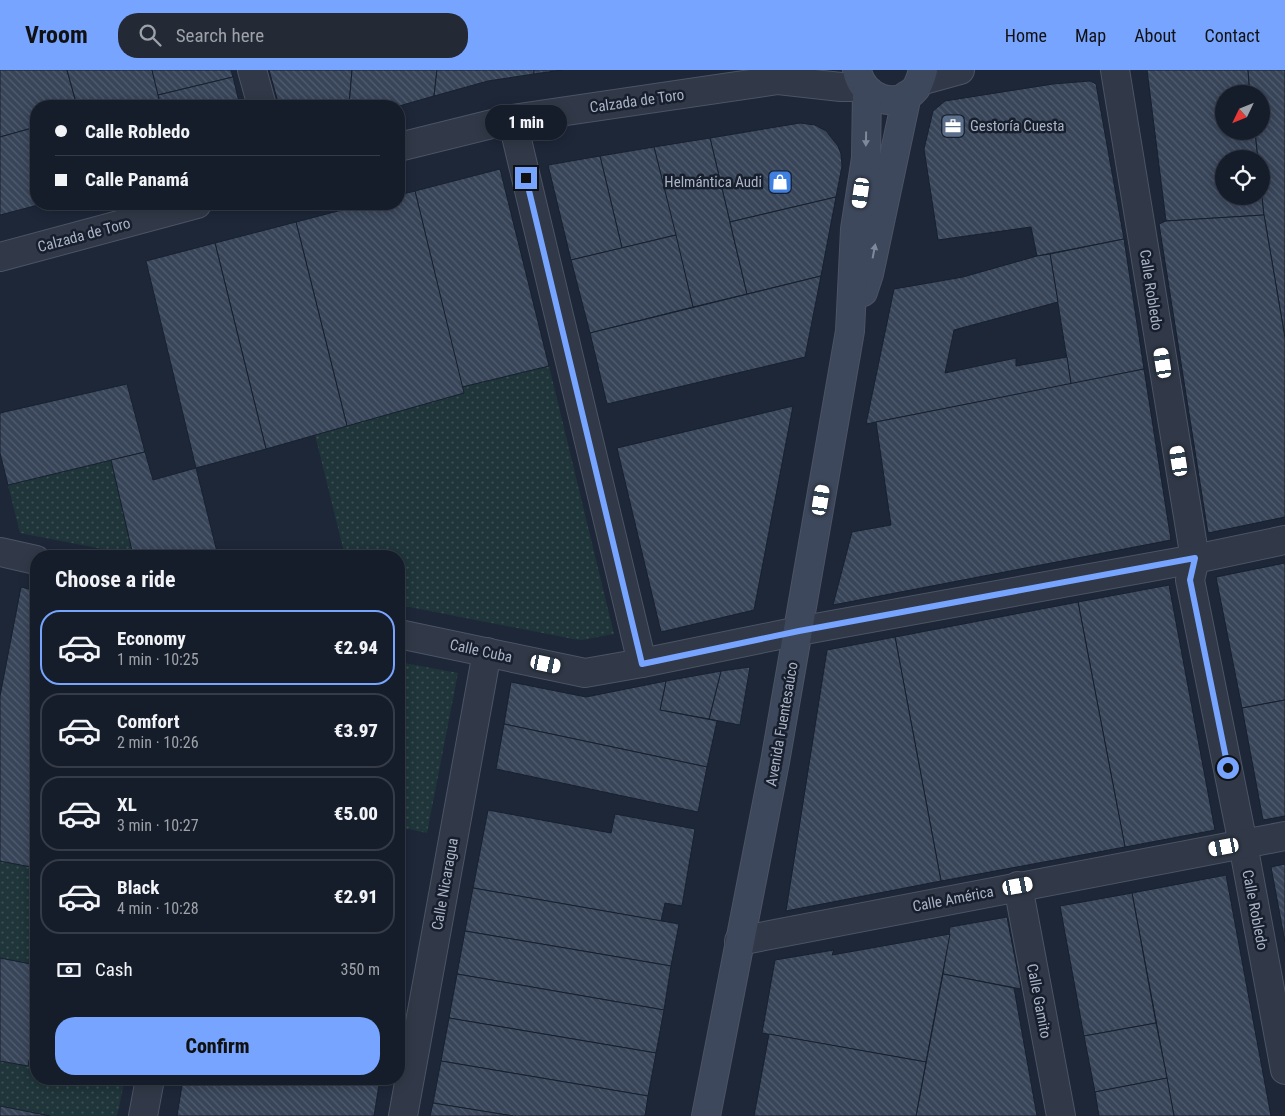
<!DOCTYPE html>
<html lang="en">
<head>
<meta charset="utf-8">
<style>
  :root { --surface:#161d2a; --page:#232a36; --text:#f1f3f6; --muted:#9ea2a8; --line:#353b47; --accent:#76a4ff }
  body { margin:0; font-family:"Roboto Condensed",sans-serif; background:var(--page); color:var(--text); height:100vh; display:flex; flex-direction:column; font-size:19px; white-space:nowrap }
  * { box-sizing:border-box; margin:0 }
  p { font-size:16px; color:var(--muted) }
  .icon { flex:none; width:28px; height:28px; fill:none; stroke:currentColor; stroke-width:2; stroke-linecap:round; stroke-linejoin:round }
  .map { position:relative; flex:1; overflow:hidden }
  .side { position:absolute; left:30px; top:480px; width:375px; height:535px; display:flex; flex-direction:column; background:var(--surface); border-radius:20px; box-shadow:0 2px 12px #0003,0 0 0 1px var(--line) }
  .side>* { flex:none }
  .hud { position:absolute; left:30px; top:30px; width:375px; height:110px; border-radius:20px; box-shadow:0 2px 12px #0003,0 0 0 1px var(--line); display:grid; align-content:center; height:110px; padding:0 25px; background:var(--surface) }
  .needle { width:32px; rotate:227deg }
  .fabs { position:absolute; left:1215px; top:15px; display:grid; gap:10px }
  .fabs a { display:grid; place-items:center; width:55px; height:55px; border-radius:50%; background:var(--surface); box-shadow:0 2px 12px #0003,0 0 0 1px var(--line); font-size:25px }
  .end { position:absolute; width:22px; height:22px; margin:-11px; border:6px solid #76a4ff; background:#111; box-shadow:0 0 0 2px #111 }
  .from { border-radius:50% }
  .bubble { position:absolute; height:35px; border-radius:18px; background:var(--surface); box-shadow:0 2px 12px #0003,0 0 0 1px var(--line); font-size:16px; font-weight:800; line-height:35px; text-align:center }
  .car { position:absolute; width:15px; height:30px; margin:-15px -8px; border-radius:6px; box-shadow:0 0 4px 1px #0007; background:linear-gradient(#fff 24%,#345 0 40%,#fff 0 76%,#345 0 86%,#fff 0) }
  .hud b { display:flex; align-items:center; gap:18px; height:48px; font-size:19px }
  .hud b+b { border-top:1px solid var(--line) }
  .hud i { width:12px; height:12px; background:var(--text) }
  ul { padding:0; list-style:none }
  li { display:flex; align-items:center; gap:15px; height:75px; margin:0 10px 8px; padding:0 15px; border:2px solid var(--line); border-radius:20px }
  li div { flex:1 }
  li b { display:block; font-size:19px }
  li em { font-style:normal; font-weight:800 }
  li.on { border-color:var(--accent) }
  li>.icon { width:45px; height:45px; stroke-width:1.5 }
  h2 { padding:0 25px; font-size:22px; line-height:60px }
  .pay { display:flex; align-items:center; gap:12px; height:55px; padding:0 25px; font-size:19px }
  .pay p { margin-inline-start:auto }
  .cta { display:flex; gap:10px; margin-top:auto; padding:10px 25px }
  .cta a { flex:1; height:58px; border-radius:20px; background:var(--accent); color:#111; font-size:20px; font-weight:800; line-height:58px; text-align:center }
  header { display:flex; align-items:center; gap:30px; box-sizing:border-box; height:70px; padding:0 25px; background:var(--accent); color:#111 }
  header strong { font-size:24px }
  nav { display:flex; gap:28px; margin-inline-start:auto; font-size:18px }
  .search { width:350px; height:45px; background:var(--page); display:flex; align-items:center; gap:12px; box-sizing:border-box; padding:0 18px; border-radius:20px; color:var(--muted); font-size:19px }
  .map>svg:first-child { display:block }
  .grass { fill:url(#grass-dots) }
  .building { fill:url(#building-back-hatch); stroke:#18212f }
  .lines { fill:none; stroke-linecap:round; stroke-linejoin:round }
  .street-casing { stroke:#4b5464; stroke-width:30 }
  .secondary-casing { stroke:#4b5464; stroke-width:30 }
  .street { stroke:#313948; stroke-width:28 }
  .secondary { stroke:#3e485c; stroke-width:28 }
  .oneway { fill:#7f899c }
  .route { stroke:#76a4ff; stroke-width:6 }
  .labels { text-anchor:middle; stroke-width:5; stroke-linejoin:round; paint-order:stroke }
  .street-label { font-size:15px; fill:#aab4c6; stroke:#171f2d }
  .poi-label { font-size:15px; fill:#aab4c6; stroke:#171f2d; text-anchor:start }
</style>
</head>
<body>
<header>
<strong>Vroom</strong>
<div class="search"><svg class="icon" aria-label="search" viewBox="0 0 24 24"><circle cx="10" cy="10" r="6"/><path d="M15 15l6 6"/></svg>Search here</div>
<nav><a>Home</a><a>Map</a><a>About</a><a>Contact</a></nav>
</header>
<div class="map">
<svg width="1285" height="1046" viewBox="0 0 1285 1046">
  <defs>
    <pattern id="grass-dots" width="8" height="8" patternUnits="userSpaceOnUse" patternTransform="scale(1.25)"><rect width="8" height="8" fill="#1f3539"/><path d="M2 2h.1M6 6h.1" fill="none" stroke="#3d5054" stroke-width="1.8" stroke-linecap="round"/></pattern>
    <pattern id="building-back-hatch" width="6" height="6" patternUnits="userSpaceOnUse" patternTransform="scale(1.25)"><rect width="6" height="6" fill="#384559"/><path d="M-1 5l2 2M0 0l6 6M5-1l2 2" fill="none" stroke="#525d6f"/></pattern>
  </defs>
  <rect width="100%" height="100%" fill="#1d2738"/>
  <g class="grass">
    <path d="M549 296 614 564 582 570 573 569 399 535V486H345L315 365 463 323 462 317Z"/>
    <path d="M111 390 133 485 20 463 8 415Z"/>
    <path d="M399 592 458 603 427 763 399 757Z"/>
    <path d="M0 791 36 798V895L0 888Z"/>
    <path d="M36 956V1009H125L117 1046H50L0 1036V991L28 996Z"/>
  </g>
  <g class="building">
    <path d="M0 0H67L77 36H36V57L0 67Z"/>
    <path d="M67 0H152L161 36H77Z"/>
    <path d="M152 0H231L233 7 158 25Z"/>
    <path d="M269 0H352L349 36H279Z"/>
    <path d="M352 0H437L434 26 399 36H349Z"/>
    <path d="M437 0H534V4L488 11 434 26Z"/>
    <path d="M534 0H562L534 4Z"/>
    <path d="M1147 0H1248L1250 24H1224V61H1255L1258 89H1224V126H1261V117L1264 145 1166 151Z"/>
    <path d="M1248 0H1285V268L1264 145 1261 117V89H1258L1255 61H1261V24H1250Z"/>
    <path d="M233 7 240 36H161L158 25Z"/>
    <path d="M1090 11 1096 14 1124 169 1037 186 1031 157 938 170 924 79 933 41 945 31 1053 14Z"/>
    <path d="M800 53 815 55 826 61 838 76 841 84 842 96 836 127 730 152 710 68Z"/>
    <path d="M36 57V134H42L0 145V67Z"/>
    <path d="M710 68 747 224 693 237 654 77Z"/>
    <path d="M654 77 676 165 622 178 600 86Z"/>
    <path d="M600 86 622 178 571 190 548 95Z"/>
    <path d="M500 99 549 296 462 317 415 121Z"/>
    <path d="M415 121 464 323 347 356 296 152 365 134H399V125Z"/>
    <path d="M836 127 821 206 747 224 730 152Z"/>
    <path d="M1264 145 1285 268V447L1208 463 1159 154 1166 151Z"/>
    <path d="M296 152 347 356 266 379 215 173Z"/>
    <path d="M676 165 693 237 590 263 571 190Z"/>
    <path d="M1124 169 1144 299 1071 314 1050 184Z"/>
    <path d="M215 173 266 379 196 398 146 191Z"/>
    <path d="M1050 184 1058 232 954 260 945 303 1016 288V296L1067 287 1071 314 866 354 894 219 963 207 1037 186Z"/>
    <path d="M821 206 805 287 607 334 590 263Z"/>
    <path d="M1144 299 1171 470 833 535 852 462 891 455 876 352Z"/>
    <path d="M127 314 145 382 8 415 0 383V343Z"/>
    <path d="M793 336 754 540 661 562 617 378Z"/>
    <path d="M145 382 153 410 196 398 218 486H140L133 485 111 390Z"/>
    <path d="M1285 493V630L1242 638 1216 507Z"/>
    <path d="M1169 515 1215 760 1125 777 1078 532Z"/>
    <path d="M21 517 36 521V798L0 791V626Z"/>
    <path d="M1078 532 1125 777 941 811 895 567Z"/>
    <path d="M895 567 941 811 786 841 827 580Z"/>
    <path d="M750 597 740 655 709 649 721 601Z"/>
    <path d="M721 601 709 649 660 640 666 611Z"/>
    <path d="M666 611 660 640 717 651 707 697 504 654 511 612 586 627Z"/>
    <path d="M1285 630V746L1263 750 1242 638Z"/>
    <path d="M504 654 707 697 698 742 496 699Z"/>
    <path d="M488 740 611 763 615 744 695 759 682 836 665 833 661 851 473 818Z"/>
    <path d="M1285 794V872L1271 797Z"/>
    <path d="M1226 805 1271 1046H1174L1132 823Z"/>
    <path d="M473 818 679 854 671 896 465 861Z"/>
    <path d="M1132 823 1156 953 1084 966 1060 836Z"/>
    <path d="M1007 847 1021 919 943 904 950 857Z"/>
    <path d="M465 861 671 896 664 940 457 904Z"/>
    <path d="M950 864 926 992 762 963 775 890 834 880 832 885Z"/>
    <path d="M0 888 36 895V956L28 996 0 991Z"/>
    <path d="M457 904 664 940 656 983 449 948Z"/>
    <path d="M943 904 1014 918 1037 1046H916Z"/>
    <path d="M449 948 656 983 648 1026 441 991Z"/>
    <path d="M1156 953 1167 1008 1095 1022 1084 966Z"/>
    <path d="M769 964 926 992 916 1046H754Z"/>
    <path d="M441 991 648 1026 645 1046H513L433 1033Z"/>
    <path d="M1167 1008 1174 1046H1099L1095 1022Z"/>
    <path d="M183 1009H380L374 1046H177Z"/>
    <path d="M433 1033 513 1046H430Z"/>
    <path d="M0 1036 50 1046H0Z"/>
  </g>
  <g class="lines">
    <g class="street-casing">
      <g id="street">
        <path d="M252 0 262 36"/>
        <path d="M1115 0 1195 489 1190 510 1243 774 1285 1000"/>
        <path d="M920 11 960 0"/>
        <path d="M512 49 642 593"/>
        <path d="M399 77 512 49 778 10 841 17H864"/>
        <path d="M0 187 197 134"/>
        <path d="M0 482 36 490"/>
        <path d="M399 564 585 603 642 593 799 561 1195 489 1285 470"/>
        <path d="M1018 816 1061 1046"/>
        <path d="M739 871 1285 766"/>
        <path d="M143 1046 150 1009"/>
        <path d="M403 1046 487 582"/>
      </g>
    </g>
    <g class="secondary-casing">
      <g id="secondary">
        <path d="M857 0C862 28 897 42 916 18 920 12 921 7 923 0"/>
        <path d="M863 222 869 204 907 25"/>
        <path d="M706 1046 775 692 850 261 855 159 866 88 867 21"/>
      </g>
    </g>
    <use href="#street" class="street"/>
    <use href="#secondary" class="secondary"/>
  </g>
  <defs><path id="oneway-solid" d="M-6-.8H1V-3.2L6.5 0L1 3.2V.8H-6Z" transform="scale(1.25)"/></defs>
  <g class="oneway">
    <use href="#oneway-solid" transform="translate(866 69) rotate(91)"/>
    <use href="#oneway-solid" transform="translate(874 181) rotate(-79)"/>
  </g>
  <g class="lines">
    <path class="route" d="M526 108 642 594 799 561 1195 488 1190 510 1228 698"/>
  </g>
  <defs>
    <g id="office-square" transform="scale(1.25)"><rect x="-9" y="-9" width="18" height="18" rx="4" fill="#5c6f8a" stroke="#171f2d"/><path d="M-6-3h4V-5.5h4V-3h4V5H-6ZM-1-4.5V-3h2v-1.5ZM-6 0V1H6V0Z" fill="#fff"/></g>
    <g id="shop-square" transform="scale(1.25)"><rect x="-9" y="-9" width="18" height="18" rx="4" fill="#3f7fe0" stroke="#171f2d"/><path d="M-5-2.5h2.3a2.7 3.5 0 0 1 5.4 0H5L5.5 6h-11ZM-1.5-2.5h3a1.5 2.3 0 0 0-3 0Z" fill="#fff"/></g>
  </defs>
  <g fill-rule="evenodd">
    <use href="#office-square" x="953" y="56"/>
    <use href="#shop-square" x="780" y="112"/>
  </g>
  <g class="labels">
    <g class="street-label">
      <text transform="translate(637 31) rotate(-8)" y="5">Calzada de Toro</text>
      <text transform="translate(84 165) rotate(-15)" y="5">Calzada de Toro</text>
      <text transform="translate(1151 220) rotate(81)" y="5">Calle Robledo</text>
      <text transform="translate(481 581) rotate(12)" y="5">Calle Cuba</text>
      <text transform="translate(782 654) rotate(-80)" y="5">Avenida Fuentesaúco</text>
      <text transform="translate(445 814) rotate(-80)" y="5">Calle Nicaragua</text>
      <text transform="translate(953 829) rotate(-11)" y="5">Calle América</text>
      <text transform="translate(1255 840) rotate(79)" y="5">Calle Robledo</text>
      <text transform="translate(1039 931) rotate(79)" y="5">Calle Gamito</text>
    </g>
    <g class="poi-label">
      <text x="970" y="61">Gestoría Cuesta</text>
      <text x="762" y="117" text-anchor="end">Helmántica Audi</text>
    </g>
  </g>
</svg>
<div class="fabs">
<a><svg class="needle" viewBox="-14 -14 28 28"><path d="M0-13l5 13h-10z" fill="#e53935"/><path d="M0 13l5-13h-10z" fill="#9ea2a8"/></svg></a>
<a><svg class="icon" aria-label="locate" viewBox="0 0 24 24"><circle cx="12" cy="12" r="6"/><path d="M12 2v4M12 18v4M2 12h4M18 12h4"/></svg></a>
</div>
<i class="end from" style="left:1228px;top:698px"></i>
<i class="end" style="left:526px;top:108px"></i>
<div class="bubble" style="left:485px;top:35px;width:82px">1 min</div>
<i class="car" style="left:861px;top:123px;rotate:188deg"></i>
<i class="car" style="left:1163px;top:293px;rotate:351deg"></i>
<i class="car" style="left:1179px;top:391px;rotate:351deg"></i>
<i class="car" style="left:821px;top:430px;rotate:9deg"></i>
<i class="car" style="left:546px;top:594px;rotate:102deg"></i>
<i class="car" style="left:1224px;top:777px;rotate:259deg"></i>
<i class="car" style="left:1018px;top:816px;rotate:79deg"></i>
<div class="hud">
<b><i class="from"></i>Calle Robledo</b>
<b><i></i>Calle Panamá</b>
</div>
<section class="side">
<h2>Choose a ride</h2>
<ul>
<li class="on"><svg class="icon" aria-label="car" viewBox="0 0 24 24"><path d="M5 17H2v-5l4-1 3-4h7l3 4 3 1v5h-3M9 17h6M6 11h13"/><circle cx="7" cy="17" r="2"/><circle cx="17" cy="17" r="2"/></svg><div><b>Economy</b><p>1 min · 10:25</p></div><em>€2.94</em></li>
<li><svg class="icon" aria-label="car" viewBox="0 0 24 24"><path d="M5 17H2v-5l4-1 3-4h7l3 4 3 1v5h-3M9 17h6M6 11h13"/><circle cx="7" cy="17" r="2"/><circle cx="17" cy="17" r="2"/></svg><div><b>Comfort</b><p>2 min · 10:26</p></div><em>€3.97</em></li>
<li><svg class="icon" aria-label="car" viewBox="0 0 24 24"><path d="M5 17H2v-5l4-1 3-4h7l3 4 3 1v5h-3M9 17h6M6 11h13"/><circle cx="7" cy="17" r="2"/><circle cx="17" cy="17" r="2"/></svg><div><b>XL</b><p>3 min · 10:27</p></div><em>€5.00</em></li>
<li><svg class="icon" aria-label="car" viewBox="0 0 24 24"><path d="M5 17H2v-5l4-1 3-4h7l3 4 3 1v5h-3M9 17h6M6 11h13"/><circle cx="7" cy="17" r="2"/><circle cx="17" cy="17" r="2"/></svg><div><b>Black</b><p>4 min · 10:28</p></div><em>€2.91</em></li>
</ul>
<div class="pay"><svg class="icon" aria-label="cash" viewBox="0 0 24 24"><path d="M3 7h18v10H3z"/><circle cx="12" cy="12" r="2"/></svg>Cash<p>350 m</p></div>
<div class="cta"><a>Confirm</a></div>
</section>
</div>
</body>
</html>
